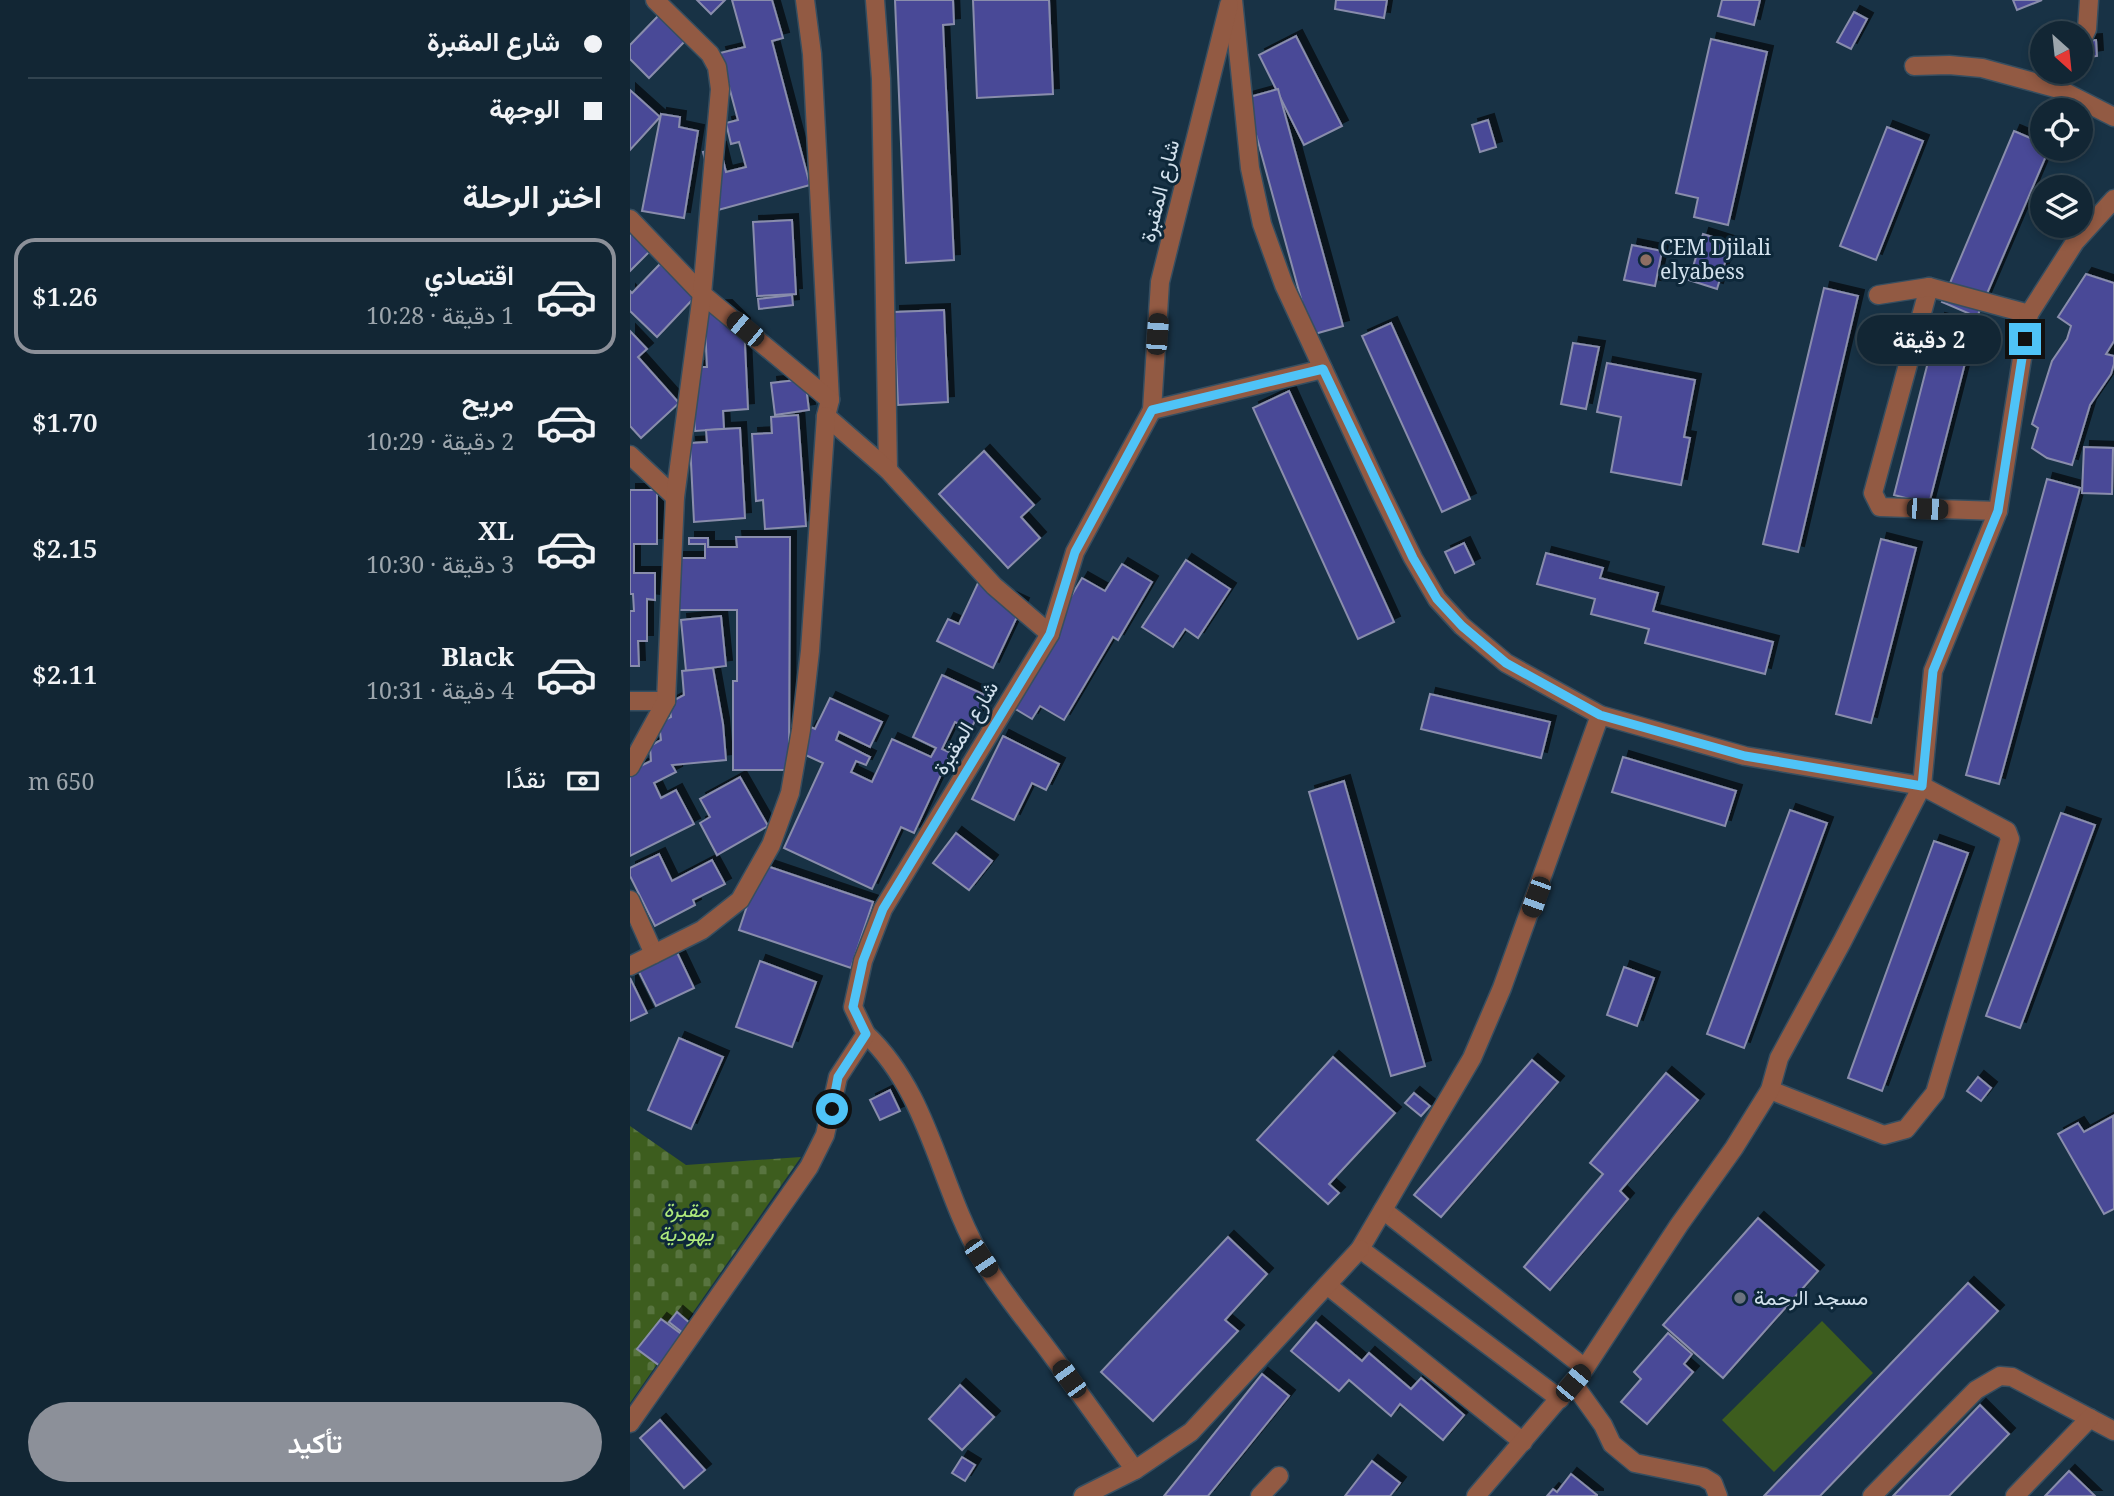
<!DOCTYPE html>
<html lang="ar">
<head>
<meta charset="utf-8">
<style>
  :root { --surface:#122634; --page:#1f3240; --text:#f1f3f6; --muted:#9ca5ac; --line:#31434f; --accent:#8c9099 }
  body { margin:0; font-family:"Noto Serif",Vazirmatn,serif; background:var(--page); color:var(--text); direction:rtl; height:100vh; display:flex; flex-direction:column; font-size:26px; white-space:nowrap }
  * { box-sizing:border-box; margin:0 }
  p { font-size:23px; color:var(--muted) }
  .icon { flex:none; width:38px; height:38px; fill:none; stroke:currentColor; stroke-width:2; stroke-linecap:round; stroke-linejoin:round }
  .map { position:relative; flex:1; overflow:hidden; direction:ltr }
  .sheet { display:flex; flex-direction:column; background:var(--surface); width:630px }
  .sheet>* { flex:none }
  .guide { display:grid; align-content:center; height:154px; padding:0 28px; background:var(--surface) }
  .needle { width:46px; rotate:153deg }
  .buttons { position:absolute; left:1400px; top:21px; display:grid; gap:14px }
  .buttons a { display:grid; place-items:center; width:63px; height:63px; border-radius:50%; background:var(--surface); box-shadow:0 4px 10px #0003,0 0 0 2px var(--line); font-size:35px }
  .end { position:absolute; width:32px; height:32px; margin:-16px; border:9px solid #4fc3f7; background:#111; box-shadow:0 0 0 4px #111 }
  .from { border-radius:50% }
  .bubble { position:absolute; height:49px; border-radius:24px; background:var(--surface); box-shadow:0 4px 10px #0003,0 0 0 2px var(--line); font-size:23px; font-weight:600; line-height:49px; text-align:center; direction:rtl }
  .car { position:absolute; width:21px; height:42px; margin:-21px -10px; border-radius:9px; box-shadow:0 0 5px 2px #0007; background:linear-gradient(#222 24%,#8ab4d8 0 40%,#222 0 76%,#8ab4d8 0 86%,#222 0) }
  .guide b { display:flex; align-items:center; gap:24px; height:66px; font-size:26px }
  .guide b+b { border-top:2px solid var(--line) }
  .guide i { width:18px; height:18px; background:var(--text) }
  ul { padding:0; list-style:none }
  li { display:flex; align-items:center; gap:21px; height:116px; margin:0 14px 10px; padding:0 14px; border:4px solid transparent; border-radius:21px }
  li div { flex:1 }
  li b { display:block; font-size:26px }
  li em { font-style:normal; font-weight:600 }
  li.current { border-color:var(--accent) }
  li>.icon { width:63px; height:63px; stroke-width:1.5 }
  h2 { padding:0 28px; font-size:32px; line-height:84px }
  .pay { display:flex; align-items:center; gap:18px; height:77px; padding:0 28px; font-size:26px }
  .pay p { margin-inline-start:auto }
  .cta { display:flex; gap:14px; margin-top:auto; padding:14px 28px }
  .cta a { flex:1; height:80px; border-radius:42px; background:var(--accent); color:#fff; font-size:28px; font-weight:600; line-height:80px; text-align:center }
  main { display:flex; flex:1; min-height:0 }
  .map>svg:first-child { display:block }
  .cemetery { fill:url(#cemetery-stones) }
  .garden { fill:#3d5d1e }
  .building { fill:#4a4997; stroke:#898dac; stroke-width:2; filter:url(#shadow) }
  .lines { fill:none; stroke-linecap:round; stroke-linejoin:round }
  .minor-casing { stroke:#364e60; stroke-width:21 }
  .minor { stroke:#925a43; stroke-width:18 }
  .route { stroke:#4fc3f7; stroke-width:9 }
  .education-dot { fill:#8d6e63; stroke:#0e283a; stroke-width:2.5 }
  .worship-dot { fill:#6b7280; stroke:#0e283a; stroke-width:2.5 }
  .labels { text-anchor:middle; stroke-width:6; stroke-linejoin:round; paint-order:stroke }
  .street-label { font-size:21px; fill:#d2e1ed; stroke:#0e283a }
  .poi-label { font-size:21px; fill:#d2e1ed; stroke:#0e283a; text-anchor:start }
  .park-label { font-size:21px; font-style:italic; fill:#b0eb7c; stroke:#0e283a }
</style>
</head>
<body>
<main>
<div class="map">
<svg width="1484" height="1496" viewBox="0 0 1484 1496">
  <defs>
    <pattern id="cemetery-stones" width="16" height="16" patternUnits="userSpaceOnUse" patternTransform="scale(1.75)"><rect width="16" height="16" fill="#3d5d1e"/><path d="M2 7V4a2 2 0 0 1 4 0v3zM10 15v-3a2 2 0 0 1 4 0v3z" fill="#58743f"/></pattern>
    <filter id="shadow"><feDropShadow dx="6" dy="-6" stdDeviation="0" flood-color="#0009"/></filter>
  </defs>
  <rect width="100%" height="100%" fill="#183245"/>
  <path class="cemetery" d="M0 1126 56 1165 171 1157 0 1403Z"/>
  <path class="garden" d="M1192 1321 1243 1373 1144 1472 1092 1420Z"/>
  <g class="building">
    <path d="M67 0H95L81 14Z"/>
    <path d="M102 0H142L153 38 142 41 180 185 88 210 73 152 90 148 96 172 116 167 109 142 101 144 96 123 108 120 90 53 115 47Z"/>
    <path d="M265 0H323L324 24 313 25 324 260 276 263Z"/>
    <path d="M343 0H419L423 94 347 98Z"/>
    <path d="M706 0H757L754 18 705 9Z"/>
    <path d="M1092 0H1130L1124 25 1088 16Z"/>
    <path d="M1383 0H1412L1387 10Z"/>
    <path d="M1224 12 1237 19 1221 49 1207 42Z"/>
    <path d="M31 13 57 39 19 78 0 59V45Z"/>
    <path d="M666 36 712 126 674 145 629 55Z"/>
    <path d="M1081 39 1137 52 1098 225 1064 217 1068 198 1046 193Z"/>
    <path d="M1466 40 1467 56 1453 58 1451 41Z"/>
    <path d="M648 89 713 326 681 335 616 98Z"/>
    <path d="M0 90 30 117 0 150Z"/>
    <path d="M31 114 50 117 49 127 68 131 54 218 12 211Z"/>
    <path d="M858 120 866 147 850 152 842 125Z"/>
    <path d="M1257 127 1293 141 1246 260 1210 246Z"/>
    <path d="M1384 131 1412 143V149H1419L1347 317 1312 302Z"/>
    <path d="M162 220 166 294 127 296 123 222Z"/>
    <path d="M0 227 22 249 0 271Z"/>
    <path d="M1073 234 1101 243 1087 289 1059 280Z"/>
    <path d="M1002 245 1032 251 1025 286 994 280Z"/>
    <path d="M30 264 65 297 27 337 0 311V291L2 293Z"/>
    <path d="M1456 274 1484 283V341L1476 354 1484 356V364L1481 374 1460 405 1442 465 1417 458 1402 448 1408 428 1402 424 1422 361 1437 339 1441 326 1428 317Z"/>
    <path d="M1194 288 1228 296 1168 552 1133 544Z"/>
    <path d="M162 295 163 305 129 309 128 299Z"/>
    <path d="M96 306 114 324 118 409 93 411 94 429 65 431 61 367H77L74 307Z"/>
    <path d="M314 310 318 402 268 405 264 312Z"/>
    <path d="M1309 319 1344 328 1299 504 1264 495Z"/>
    <path d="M761 323 840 499 812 512 732 336Z"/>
    <path d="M0 331 17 349 8 357 49 403 11 438 0 426Z"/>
    <path d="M943 343 969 347 956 409 931 404Z"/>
    <path d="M977 363 1065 380 1054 437 1060 438 1051 485 981 472 991 417 967 412Z"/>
    <path d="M175 379 179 410 145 415 141 383Z"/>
    <path d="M659 391 764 622 728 639 623 408Z"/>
    <path d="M168 415 176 526 135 529 133 500 126 501 122 434 142 433 141 417Z"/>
    <path d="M110 428 115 518 64 522 60 443 77 442 76 430Z"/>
    <path d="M1454 447 1483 448 1482 494 1452 493Z"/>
    <path d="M354 451 404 505 391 517 410 538 378 568 309 494Z"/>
    <path d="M1417 479 1450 488 1369 784 1336 775Z"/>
    <path d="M0 490H27V544H4V573H25V600L17 599V641H8L9 666H0V611H4L3 594H0Z"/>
    <path d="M106 537H160L159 770H103V681H107V610H47V558H75V544H59V538H78V547H107Z"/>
    <path d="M1251 539 1286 548 1241 723 1206 714Z"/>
    <path d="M834 543 844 564 825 573 815 552Z"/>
    <path d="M916 553 973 568 970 578 1028 593 1023 611 1143 642 1135 674 1015 643 1019 629 961 614 965 599 907 584Z"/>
    <path d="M556 560 600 589 568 638 555 629 543 647 512 627Z"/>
    <path d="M492 564 522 582 488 640 483 637 434 720 410 706 402 719 377 704 452 578 475 591Z"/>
    <path d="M348 583 393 604 363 668 307 641 318 619 329 624Z"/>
    <path d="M91 616 96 666 56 671 51 620Z"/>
    <path d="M83 668 93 724 96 760 42 765 46 772 24 783 31 798 46 790 64 824 0 856V771L21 761 20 746 31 740 29 723 41 717 39 703 54 695 52 671Z"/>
    <path d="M312 675 357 696 341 729 325 722 312 749 321 753 284 833 271 827 242 889 154 848 193 763 169 752 181 727 185 729 200 698 252 722 240 747 209 732 206 740 240 757 236 765 226 761 221 772 242 782 262 739 301 757 306 748 283 737Z"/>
    <path d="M800 694 920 722 911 758 791 729Z"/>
    <path d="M373 736 429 764 416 790 402 783 384 820 342 799Z"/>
    <path d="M993 757 1106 791 1095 826 982 792Z"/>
    <path d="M110 777 138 826 87 855 70 823 80 817 70 799Z"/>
    <path d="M714 781 795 1066 761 1076 679 792Z"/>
    <path d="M1160 810 1197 823 1114 1048 1077 1034Z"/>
    <path d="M1431 813 1465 825 1390 1028 1356 1016Z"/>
    <path d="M326 833 362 861 339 890 303 863Z"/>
    <path d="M1304 841 1338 853 1252 1091 1218 1078Z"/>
    <path d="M29 854 42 881 82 860 95 884 63 900 65 905 25 926 0 876V868Z"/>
    <path d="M131 864 243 902 221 968 109 930Z"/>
    <path d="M43 944 64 988 26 1006 4 962Z"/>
    <path d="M130 961 186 982 162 1047 106 1027Z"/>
    <path d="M994 967 1024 978 1007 1026 977 1015Z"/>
    <path d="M0 978 17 1013 0 1021Z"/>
    <path d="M49 1038 93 1057 61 1129 18 1110Z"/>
    <path d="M703 1057 765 1113 699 1184 709 1193 698 1204 627 1140Z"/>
    <path d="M902 1060 928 1082 811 1217 784 1195Z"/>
    <path d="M1036 1073 1068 1100 990 1191 998 1199 920 1290 894 1267 973 1174 960 1163Z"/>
    <path d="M1348 1077 1361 1088 1351 1101 1337 1091Z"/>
    <path d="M260 1090 270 1111 250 1120 240 1100Z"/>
    <path d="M784 1093 800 1106 791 1116 775 1103Z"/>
    <path d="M1483 1116 1484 1209 1474 1214 1428 1134 1448 1123 1454 1132Z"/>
    <path d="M1128 1218 1188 1271 1093 1378 1033 1325Z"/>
    <path d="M598 1237 637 1274 595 1320 608 1331 523 1421 471 1372Z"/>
    <path d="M1338 1283 1368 1311 1190 1496H1134Z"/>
    <path d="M47 1312 61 1324 53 1333 39 1322Z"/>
    <path d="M31 1319 54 1336 30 1366 7 1349Z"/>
    <path d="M686 1322 732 1361 739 1353 781 1389 791 1378 834 1415 813 1440 770 1404 761 1416 719 1380 709 1391 661 1351Z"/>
    <path d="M1038 1333 1062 1354 1054 1364 1063 1372 1017 1424 991 1402 1011 1379 1004 1372Z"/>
    <path d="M632 1374 659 1396 578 1496H534Z"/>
    <path d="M330 1385 364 1417 332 1450 299 1419Z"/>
    <path d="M1350 1405 1379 1434 1319 1496H1263Z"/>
    <path d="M30 1420 75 1470 54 1488 10 1438Z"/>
    <path d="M332 1457 345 1465 335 1481 322 1473Z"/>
    <path d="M742 1461 770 1483 760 1496H715Z"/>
    <path d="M1439 1471 1465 1496H1415Z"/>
    <path d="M941 1474 967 1495V1496H917L923 1489 927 1492Z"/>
  </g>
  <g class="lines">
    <g class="minor-casing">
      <g id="minor">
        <path d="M175 0 182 54 200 400"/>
        <path d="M245 0 251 79 258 470"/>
        <path d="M603 0 620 168 632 224 654 285 748 487 783 558 807 599 832 626 876 663 970 715 1115 756 1292 786 1377 831 1380 839 1305 1093 1276 1129 1254 1135 1140 1090"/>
        <path d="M1451 42 1457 29 1459 0"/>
        <path d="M1284 66 1319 65 1352 68 1429 89 1484 117"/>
        <path d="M0 219 72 294 200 400 196 416 258 470 364 586 420 634"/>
        <path d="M1299 287 1243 493 1250 507 1368 511"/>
        <path d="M1248 295 1299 287 1399 314"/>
        <path d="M522 410 693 369"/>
        <path d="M0 455 45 497"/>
        <path d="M0 701H36"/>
        <path d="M0 767 36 701 45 497 72 294 90 89 87 67 80 54 25 0"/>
        <path d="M0 900 24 954"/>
        <path d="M0 966 72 930 110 900 141 845 160 793 171 730 180 651 196 416"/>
        <path d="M236 1034C300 1094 309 1186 352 1259 373 1294 400 1325 424 1358 451 1395 478 1433 505 1470"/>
        <path d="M753 1210 955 1368"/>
        <path d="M697 1285 893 1442"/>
        <path d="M943 1383 973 1425 982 1444 1005 1463 1073 1477 1083 1483 1088 1496"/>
        <path d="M930 1399 730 1249 842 1058 872 988 970 715"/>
        <path d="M0 1423 179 1167 195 1135 208 1077 236 1034 223 1007 233 961 253 909 420 634 445 552 522 410 530 282 599 5"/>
        <path d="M453 1496 505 1470 561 1432 730 1249"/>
        <path d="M630 1496 649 1476"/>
        <path d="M846 1496 955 1368 1049 1225 1104 1148 1140 1090 1149 1058 1212 942 1292 786 1303 671 1368 511 1399 314 1445 242 1484 199"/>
        <path d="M1242 1496 1346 1390 1370 1376 1382 1377 1484 1431"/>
        <path d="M1385 1496 1460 1418"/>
      </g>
    </g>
    <use href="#minor" class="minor"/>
  </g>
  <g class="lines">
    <path class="route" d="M202 1109 208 1077 236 1034 223 1007 233 961 253 909 420 634 445 552 522 410 693 369 783 558 807 599 832 626 876 663 970 715 1115 756 1292 786 1303 671 1368 511 1395 339"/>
  </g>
  <circle class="education-dot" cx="1016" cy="260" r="7"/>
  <circle class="worship-dot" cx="1110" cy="1298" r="7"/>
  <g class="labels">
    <g class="street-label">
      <text transform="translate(530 191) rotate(-76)" y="7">شارع المقبرة</text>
      <text transform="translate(336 728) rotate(-59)" y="7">شارع المقبرة</text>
    </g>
    <g class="poi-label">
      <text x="1030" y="255">CEM Djilali<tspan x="1030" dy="24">elyabess</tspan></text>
      <text x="1124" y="1305">مسجد الرحمة</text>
    </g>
    <g class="park-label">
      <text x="56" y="1217">مقبرة<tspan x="56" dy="24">يهودية</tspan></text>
    </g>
  </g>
</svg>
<div class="buttons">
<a><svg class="needle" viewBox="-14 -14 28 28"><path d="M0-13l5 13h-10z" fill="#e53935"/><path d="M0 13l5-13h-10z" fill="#9ca5ac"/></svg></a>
<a><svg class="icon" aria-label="locate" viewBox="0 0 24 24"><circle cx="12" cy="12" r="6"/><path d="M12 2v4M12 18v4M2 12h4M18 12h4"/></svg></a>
<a><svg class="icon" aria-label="layers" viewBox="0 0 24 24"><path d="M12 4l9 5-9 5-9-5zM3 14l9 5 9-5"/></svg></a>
</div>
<i class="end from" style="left:202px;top:1109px"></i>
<i class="end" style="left:1395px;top:339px"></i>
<div class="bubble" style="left:1227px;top:315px;width:144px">2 دقيقة</div>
<i class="car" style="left:115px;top:329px;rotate:310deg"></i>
<i class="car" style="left:527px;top:334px;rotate:4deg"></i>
<i class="car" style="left:1297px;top:509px;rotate:92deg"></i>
<i class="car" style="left:906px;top:897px;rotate:200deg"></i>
<i class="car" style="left:351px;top:1258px;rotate:146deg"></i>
<i class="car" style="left:439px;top:1379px;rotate:324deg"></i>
<i class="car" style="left:943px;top:1383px;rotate:40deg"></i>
</div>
<section class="sheet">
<div class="guide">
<b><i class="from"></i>شارع المقبرة</b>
<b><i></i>الوجهة</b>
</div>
<h2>اختر الرحلة</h2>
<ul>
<li class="current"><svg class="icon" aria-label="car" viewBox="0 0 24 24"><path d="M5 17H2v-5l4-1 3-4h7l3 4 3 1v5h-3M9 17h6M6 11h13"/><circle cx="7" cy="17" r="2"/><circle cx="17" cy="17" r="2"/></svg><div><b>اقتصادي</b><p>1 دقيقة · 10:28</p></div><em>$1.26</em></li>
<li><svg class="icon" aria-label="car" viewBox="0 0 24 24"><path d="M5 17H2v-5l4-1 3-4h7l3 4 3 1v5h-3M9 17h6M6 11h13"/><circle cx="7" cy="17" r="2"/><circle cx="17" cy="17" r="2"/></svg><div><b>مريح</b><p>2 دقيقة · 10:29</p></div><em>$1.70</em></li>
<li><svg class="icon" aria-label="car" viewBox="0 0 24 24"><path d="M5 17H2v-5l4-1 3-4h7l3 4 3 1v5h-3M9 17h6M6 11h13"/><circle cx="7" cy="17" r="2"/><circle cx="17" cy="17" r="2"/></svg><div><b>XL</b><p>3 دقيقة · 10:30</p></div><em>$2.15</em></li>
<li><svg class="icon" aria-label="car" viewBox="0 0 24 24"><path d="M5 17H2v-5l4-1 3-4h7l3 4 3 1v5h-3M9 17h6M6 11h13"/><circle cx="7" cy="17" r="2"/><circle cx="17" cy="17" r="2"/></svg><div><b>Black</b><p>4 دقيقة · 10:31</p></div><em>$2.11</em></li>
</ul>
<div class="pay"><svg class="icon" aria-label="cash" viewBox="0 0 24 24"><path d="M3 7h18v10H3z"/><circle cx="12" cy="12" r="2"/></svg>نقدًا<p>650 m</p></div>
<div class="cta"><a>تأكيد</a></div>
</section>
</main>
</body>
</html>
